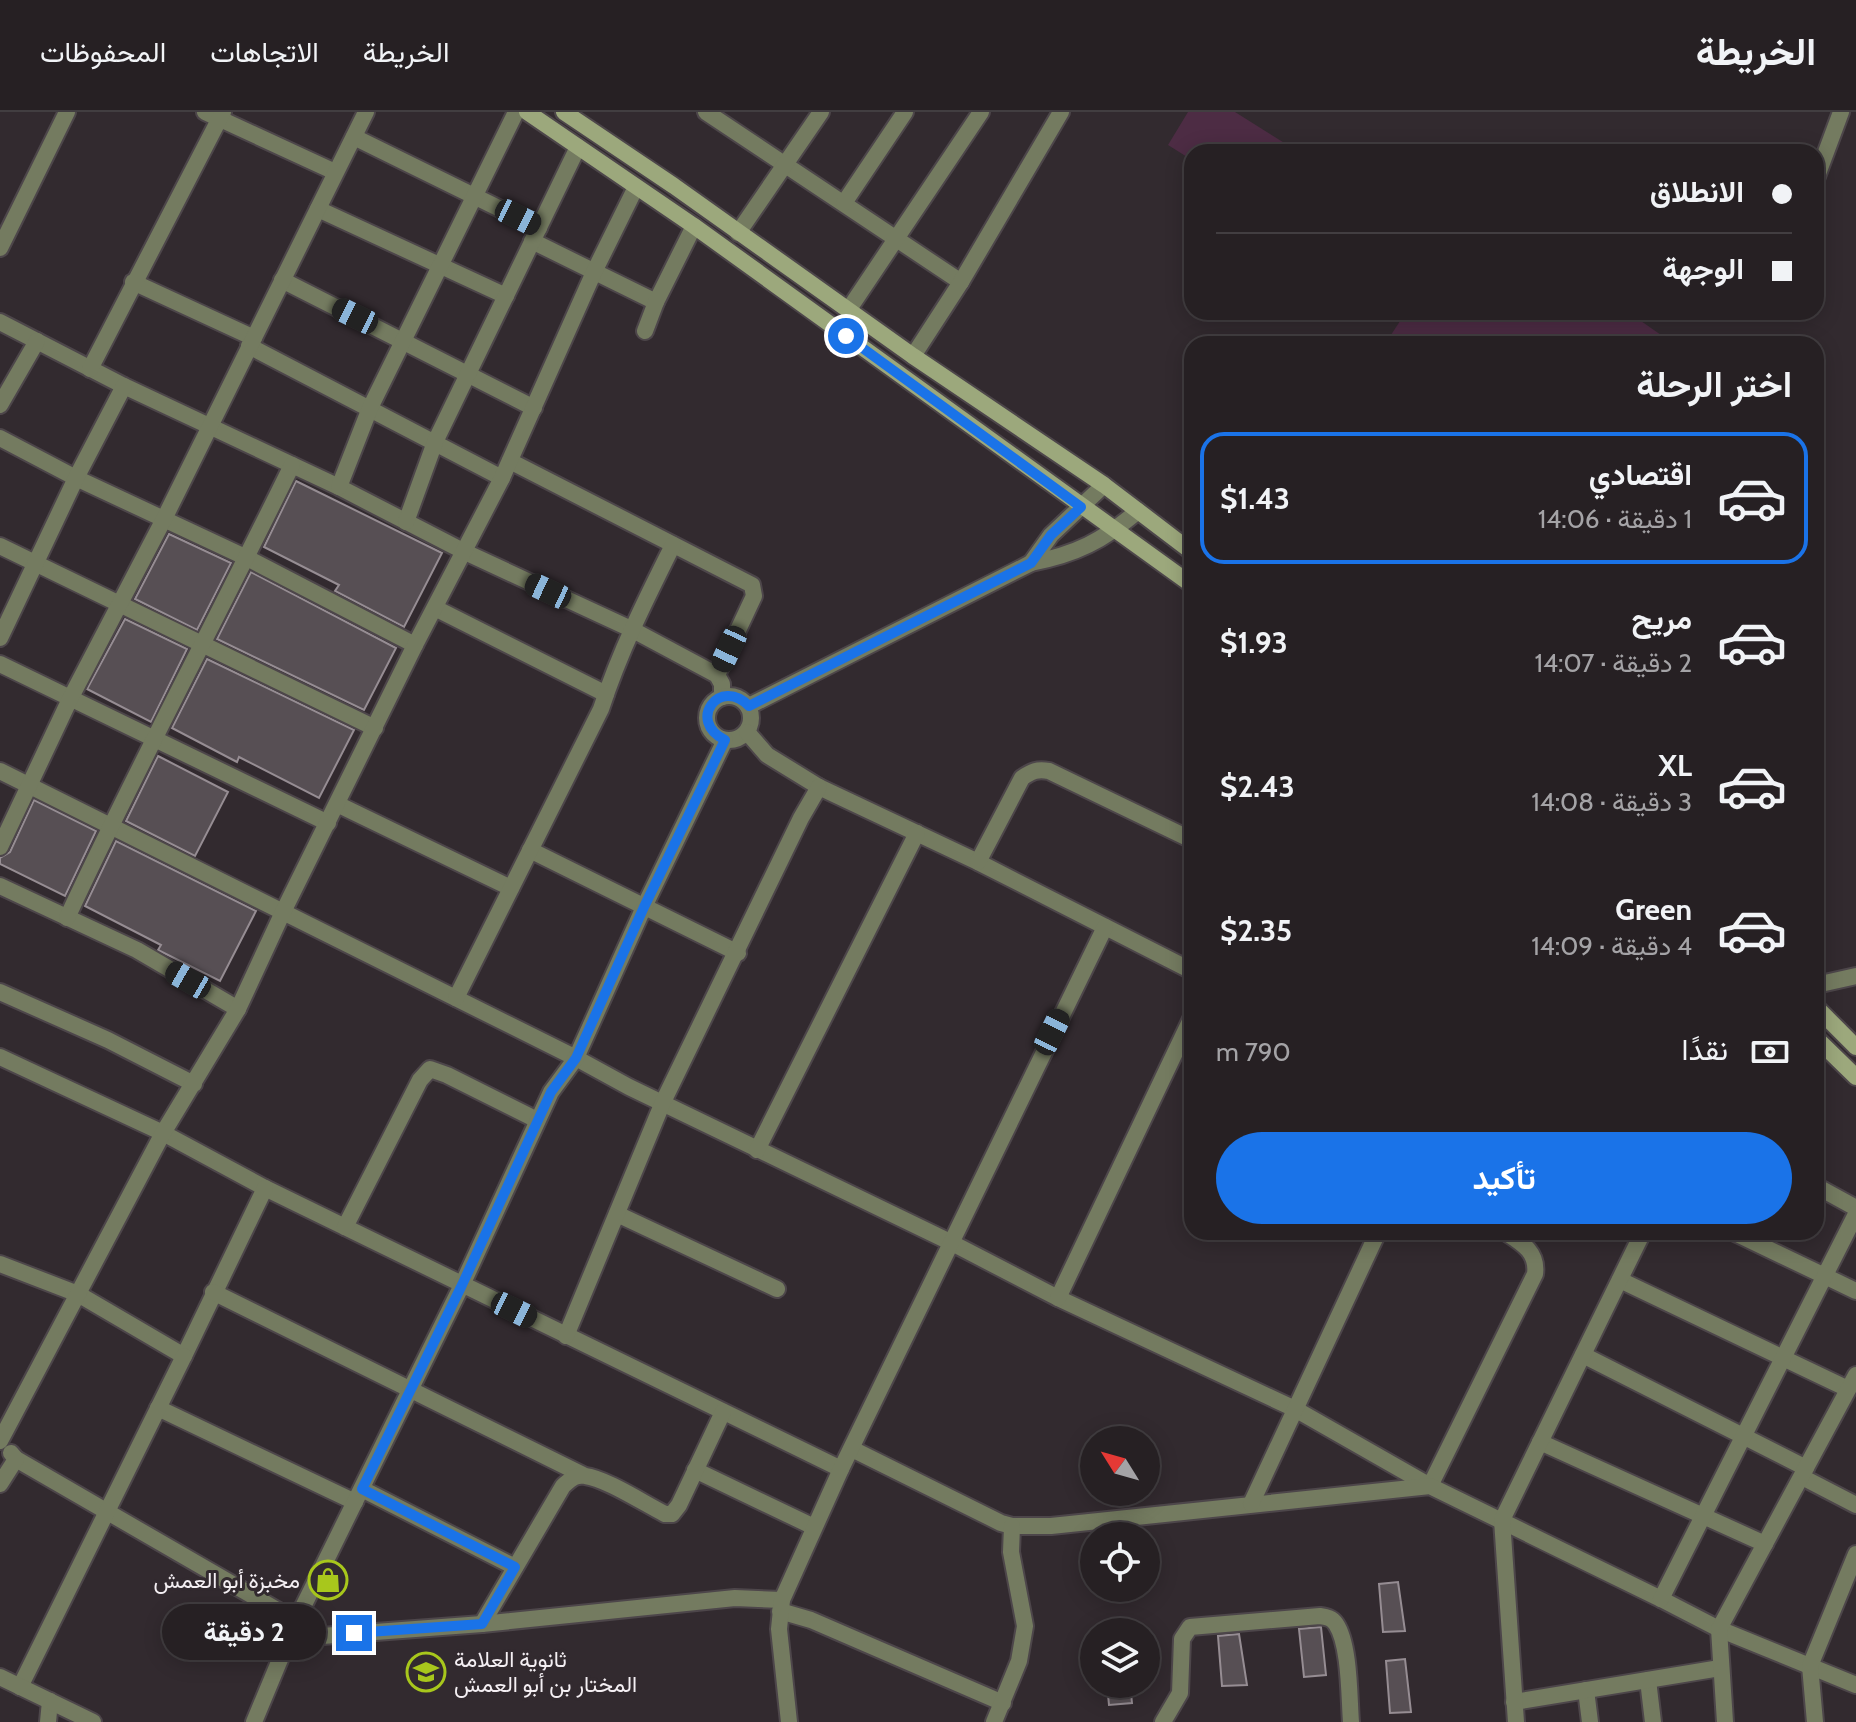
<!DOCTYPE html>
<html lang="ar">
<head>
<meta charset="utf-8">
<style>
  :root { --surface:#262023; --page:#2e282b; --text:#f1f3f6; --muted:#a4a3a6; --line:#423e41; --accent:#1a73e8 }
  body { margin:0; font-family:Cabin,Vazirmatn,sans-serif; background:var(--page); color:var(--text); direction:rtl; height:100vh; display:flex; flex-direction:column; font-size:30px; white-space:nowrap }
  * { box-sizing:border-box; margin:0 }
  p { font-size:26px; color:var(--muted) }
  .icon { flex:none; width:44px; height:44px; fill:none; stroke:currentColor; stroke-width:2; stroke-linecap:round; stroke-linejoin:round }
  .map { position:relative; flex:1; overflow:hidden; direction:ltr }
  .drawer { position:absolute; left:1184px; top:224px; width:640px; height:904px; display:flex; flex-direction:column; background:var(--surface); border-radius:24px; box-shadow:0 4px 20px #0003,0 0 0 2px var(--line); direction:rtl }
  .drawer>* { flex:none }
  .top-card { position:absolute; left:1184px; top:32px; width:640px; height:176px; border-radius:24px; box-shadow:0 4px 20px #0003,0 0 0 2px var(--line); direction:rtl; display:grid; align-content:center; height:176px; padding:0 32px; background:var(--surface) }
  .needle { width:52px; rotate:307deg }
  .fabs { position:absolute; left:1080px; top:1314px; display:grid; gap:16px }
  .fabs a { display:grid; place-items:center; width:80px; height:80px; border-radius:50%; background:var(--surface); box-shadow:0 4px 20px #0003,0 0 0 2px var(--line); font-size:40px }
  .end { position:absolute; width:36px; height:36px; margin:-18px; border:10px solid #1a73e8; background:#fff; box-shadow:0 0 0 4px #fff }
  .from { border-radius:50% }
  .bubble { position:absolute; height:56px; border-radius:28px; background:var(--surface); box-shadow:0 4px 20px #0003,0 0 0 2px var(--line); font-size:26px; font-weight:700; line-height:56px; text-align:center; direction:rtl }
  .car { position:absolute; width:24px; height:48px; margin:-24px -12px; border-radius:10px; box-shadow:0 0 6px 2px #0007; background:linear-gradient(#222 24%,#8ab4d8 0 40%,#222 0 76%,#8ab4d8 0 86%,#222 0) }
  .top-card b { display:flex; align-items:center; gap:28px; height:76px; font-size:30px }
  .top-card b+b { border-top:2px solid var(--line) }
  .top-card i { width:20px; height:20px; background:var(--text) }
  ul { padding:0; list-style:none }
  li { display:flex; align-items:center; gap:24px; height:132px; margin:0 16px 12px; padding:0 16px; border:4px solid transparent; border-radius:24px }
  li div { flex:1 }
  li b { display:block; font-size:30px }
  li em { font-style:normal; font-weight:700 }
  li.on { border-color:var(--accent) }
  li>.icon { width:72px; height:72px; stroke-width:1.5 }
  h2 { padding:0 32px; font-size:36px; line-height:96px }
  .pay { display:flex; align-items:center; gap:20px; height:88px; padding:0 32px; font-size:30px }
  .pay p { margin-inline-start:auto }
  .button { display:flex; gap:16px; margin-top:auto; padding:16px 32px }
  .button a { flex:1; height:92px; border-radius:48px; background:var(--accent); color:#fff; font-size:32px; font-weight:700; line-height:92px; text-align:center }
  header { display:flex; align-items:center; gap:48px; box-sizing:border-box; height:112px; padding:0 40px; background:var(--surface); border-bottom:2px solid var(--line) }
  header strong { font-size:38px }
  nav { display:flex; gap:44px; margin-inline-start:auto; font-size:28px }
  .map>svg:first-child { display:block }
  .green { fill:#4d2c44 }
  .building { fill:#574f54; stroke:#968d93; stroke-width:2 }
  .lines { fill:none; stroke-linecap:round; stroke-linejoin:round }
  .minor-casing { stroke:#4d464a; stroke-width:20 }
  .tertiary-casing { stroke:#4d464a; stroke-width:20 }
  .secondary-casing { stroke:#4d464a; stroke-width:20 }
  .minor { stroke:#747b60; stroke-width:16 }
  .tertiary { stroke:#747b60; stroke-width:16 }
  .secondary { stroke:#9ca87c; stroke-width:16 }
  .route { stroke:#1a73e8; stroke-width:10 }
  .labels { text-anchor:middle; stroke-width:6; stroke-linejoin:round; paint-order:stroke }
  .poi-label { font-size:22px; fill:#f4eff3; stroke:#322a2f; text-anchor:end }
</style>
</head>
<body>
<header>
<strong>الخريطة</strong>
<nav><a>الخريطة</a><a>الاتجاهات</a><a>المحفوظات</a></nav>
</header>
<div class="map">
<svg width="1856" height="1610" viewBox="0 0 1856 1610">
  <rect width="100%" height="100%" fill="#322a2f"/>
  <g class="green">
    <path d="M1188 0H1235L1294 37 1292 40H1192V48L1168 33Z"/>
    <path d="M1406 200H1628L1674 232H1385Z"/>
  </g>
  <g class="building">
    <path d="M296 369 442 441 404 515 335 479 339 473 264 435Z"/>
    <path d="M169 422 231 451 197 518 135 487Z"/>
    <path d="M251 460 396 536 364 598 217 527Z"/>
    <path d="M125 507 187 537 151 610 87 577Z"/>
    <path d="M207 547 354 618 319 686 239 645 237 650 172 616Z"/>
    <path d="M158 644 228 680 195 744 126 709Z"/>
    <path d="M34 688 96 719 65 784 0 752V746L10 740Z"/>
    <path d="M116 729 256 799 220 869 158 838 161 833 85 794Z"/>
    <path d="M1398 1470 1405 1519 1383 1520 1379 1472Z"/>
    <path d="M1321 1515 1326 1563 1304 1565 1299 1517Z"/>
    <path d="M1239 1522 1247 1573 1222 1574 1218 1524Z"/>
    <path d="M1405 1547 1411 1600 1390 1601 1386 1549Z"/>
    <path d="M1107 1572H1130L1132 1591 1109 1593Z"/>
  </g>
  <g class="lines">
    <g class="minor-casing">
      <g id="minor">
        <path d="M205 0 335 60"/>
        <path d="M706 0 961 170"/>
        <path d="M354 25 539 116"/>
        <path d="M1816 67 1841 0"/>
        <path d="M844 91 905 0"/>
        <path d="M318 97 506 184"/>
        <path d="M738 121 821 0"/>
        <path d="M532 129 656 190"/>
        <path d="M0 136 67 0"/>
        <path d="M282 168 534 296"/>
        <path d="M133 170 254 226"/>
        <path d="M849 197 981 0"/>
        <path d="M0 210 124 274 339 375 465 440 631 517 717 563 722 572V585"/>
        <path d="M645 219 656 190 694 114"/>
        <path d="M249 234 502 366"/>
        <path d="M913 244 961 170 1061 0"/>
        <path d="M90 257 223 0"/>
        <path d="M0 293 37 229"/>
        <path d="M0 326 76 366 247 446 415 533"/>
        <path d="M510 349 752 473 754 484 717 563"/>
        <path d="M339 375 370 296 516 0"/>
        <path d="M406 410 435 330 578 35"/>
        <path d="M0 434 375 616"/>
        <path d="M1031 451 1051 423 1104 373"/>
        <path d="M435 496 606 582"/>
        <path d="M0 526 76 366 124 274"/>
        <path d="M0 552 328 711"/>
        <circle cx="729" cy="606" r="22"/>
        <path d="M749 594 1031 451C1077 442 1102 429 1138 399"/>
        <path d="M747 620 767 643 819 675 978 750 1192 859"/>
        <path d="M0 659 576 946 629 975 950 1130 1058 1186 1295 1297 1430 1374 1535 1162C1538 1140 1522 1131 1505 1120"/>
        <path d="M337 692 511 776"/>
        <path d="M0 735 70 587 164 407 366 0"/>
        <path d="M530 738 738 841"/>
        <path d="M978 750 1022 666C1032 659 1037 657 1049 659L1192 728"/>
        <path d="M0 774 137 838 238 897"/>
        <path d="M67 806C138 653 218 505 292 353"/>
        <path d="M1816 873 1856 864"/>
        <path d="M0 880 108 928 194 972"/>
        <path d="M456 886 601 597C620 539 646 487 673 433"/>
        <path d="M0 945 163 1021 265 1076 841 1357"/>
        <path d="M757 1038 917 721"/>
        <path d="M1816 1074 1856 1096"/>
        <path d="M617 1102 777 1177"/>
        <path d="M345 1115 420 968 430 957 447 963 537 1008"/>
        <path d="M1733 1120 1856 1179"/>
        <path d="M0 1152 78 1182 184 1244 265 1076"/>
        <path d="M1620 1168 1848 1277"/>
        <path d="M213 1180 583 1363"/>
        <path d="M1058 1186 1192 905"/>
        <path d="M566 1224 663 990 801 706 819 675"/>
        <path d="M1583 1243 1806 1356"/>
        <path d="M158 1296 355 1390"/>
        <path d="M0 1329 163 1021 238 897 283 800 415 533 502 366 594 160 636 75"/>
        <path d="M1540 1330 1765 1432"/>
        <path d="M852 1337 1001 1411 1012 1414H1051L1430 1374 1661 1487 1719 1517 1856 1573"/>
        <path d="M16 1347 296 1509"/>
        <path d="M695 1358 814 1415"/>
        <path d="M1802 1365 1856 1393"/>
        <path d="M0 1372 16 1347 11 1341"/>
        <path d="M362 1377 515 1455"/>
        <path d="M1251 1392 1378 1120"/>
        <path d="M1661 1487 1856 1102"/>
        <path d="M780 1499 811 1508 1003 1591"/>
        <path d="M482 1512 563 1374C570 1368 575 1362 585 1364 605 1366 645 1392 665 1402H672L679 1393 723 1300"/>
        <path d="M292 1518 322 1524 482 1512 735 1486 782 1488"/>
        <path d="M1648 1568 1653 1610"/>
        <path d="M20 1575 184 1244"/>
        <path d="M1586 1578 1590 1610"/>
        <path d="M1514 1590 1720 1556"/>
        <path d="M48 1610 50 1589"/>
        <path d="M254 1610 296 1509 462 1173 551 980 576 946 644 795 725 628"/>
        <path d="M789 1610 779 1517 782 1488 841 1357 1105 815"/>
        <path d="M994 1610 1019 1549 1025 1514 1011 1440 1012 1414"/>
        <path d="M1163 1610 1180 1581 1182 1527 1190 1515 1320 1504C1327 1505 1332 1506 1336 1512 1350 1533 1349 1585 1351 1610"/>
        <path d="M1516 1610 1502 1408 1643 1120"/>
        <path d="M1725 1610 1719 1517 1856 1263"/>
        <path d="M1815 1610 1810 1554 1856 1442"/>
      </g>
    </g>
    <g class="tertiary-casing">
      <path id="tertiary" d="M0 1565 93 1610"/>
    </g>
    <g class="secondary-casing">
      <g id="secondary">
        <path d="M527 0 694 114 1192 473"/>
        <path d="M564 0 674 74 913 244 1104 373 1192 440"/>
        <path d="M1816 895 1856 935"/>
        <path d="M1816 926 1856 965"/>
      </g>
    </g>
    <use href="#minor" class="minor"/>
    <use href="#tertiary" class="tertiary"/>
    <use href="#secondary" class="secondary"/>
  </g>
  <g class="lines">
    <path class="route" d="M354 1521 482 1512 515 1455 362 1377 462 1173 551 980 576 946 644 795 725 628C686 609 720 564 749 594L1031 451 1051 423 1081 395 846 224"/>
  </g>
  <defs>
    <g id="shop-ring" transform="scale(2)"><circle r="9.5" fill="#322a2f" stroke="#a8c71c" stroke-width="1.5"/><path d="M-5-2.5h2.3a2.7 3.5 0 0 1 5.4 0H5L5.5 6h-11ZM-1.5-2.5h3a1.5 2.3 0 0 0-3 0Z" fill="#a8c71c"/></g>
    <g id="school-ring" transform="scale(2)"><circle r="9.5" fill="#322a2f" stroke="#a8c71c" stroke-width="1.5"/><path d="M0-5L7-2L0 1L-7-2ZM-4 1L0 2.5L4 1V4Q0 6-4 4Z" fill="#a8c71c"/></g>
  </defs>
  <g fill-rule="evenodd">
    <use href="#shop-ring" x="328" y="1468"/>
    <use href="#school-ring" x="426" y="1560"/>
  </g>
  <g class="labels">
    <g class="poi-label">
      <text x="300" y="1476">مخبزة أبو العمش</text>
      <text x="454" y="1555" text-anchor="start">ثانوية العلامة<tspan x="454" dy="25">المختار بن أبو العمش</tspan></text>
    </g>
  </g>
</svg>
<div class="fabs">
<a><svg class="needle" viewBox="-14 -14 28 28"><path d="M0-13l5 13h-10z" fill="#e53935"/><path d="M0 13l5-13h-10z" fill="#a4a3a6"/></svg></a>
<a><svg class="icon" aria-label="locate" viewBox="0 0 24 24"><circle cx="12" cy="12" r="6"/><path d="M12 2v4M12 18v4M2 12h4M18 12h4"/></svg></a>
<a><svg class="icon" aria-label="layers" viewBox="0 0 24 24"><path d="M12 4l9 5-9 5-9-5zM3 14l9 5 9-5"/></svg></a>
</div>
<i class="end from" style="left:846px;top:224px"></i>
<i class="end" style="left:354px;top:1521px"></i>
<div class="bubble" style="left:162px;top:1492px;width:164px">2 دقيقة</div>
<i class="car" style="left:518px;top:105px;rotate:116deg"></i>
<i class="car" style="left:355px;top:204px;rotate:296deg"></i>
<i class="car" style="left:548px;top:479px;rotate:295deg"></i>
<i class="car" style="left:729px;top:537px;rotate:205deg"></i>
<i class="car" style="left:188px;top:868px;rotate:300deg"></i>
<i class="car" style="left:1052px;top:920px;rotate:26deg"></i>
<i class="car" style="left:514px;top:1198px;rotate:116deg"></i>
<div class="top-card">
<b><i class="from"></i>الانطلاق</b>
<b><i></i>الوجهة</b>
</div>
<section class="drawer">
<h2>اختر الرحلة</h2>
<ul>
<li class="on"><svg class="icon" aria-label="car" viewBox="0 0 24 24"><path d="M5 17H2v-5l4-1 3-4h7l3 4 3 1v5h-3M9 17h6M6 11h13"/><circle cx="7" cy="17" r="2"/><circle cx="17" cy="17" r="2"/></svg><div><b>اقتصادي</b><p>1 دقيقة · 14:06</p></div><em>$1.43</em></li>
<li><svg class="icon" aria-label="car" viewBox="0 0 24 24"><path d="M5 17H2v-5l4-1 3-4h7l3 4 3 1v5h-3M9 17h6M6 11h13"/><circle cx="7" cy="17" r="2"/><circle cx="17" cy="17" r="2"/></svg><div><b>مريح</b><p>2 دقيقة · 14:07</p></div><em>$1.93</em></li>
<li><svg class="icon" aria-label="car" viewBox="0 0 24 24"><path d="M5 17H2v-5l4-1 3-4h7l3 4 3 1v5h-3M9 17h6M6 11h13"/><circle cx="7" cy="17" r="2"/><circle cx="17" cy="17" r="2"/></svg><div><b>XL</b><p>3 دقيقة · 14:08</p></div><em>$2.43</em></li>
<li><svg class="icon" aria-label="car" viewBox="0 0 24 24"><path d="M5 17H2v-5l4-1 3-4h7l3 4 3 1v5h-3M9 17h6M6 11h13"/><circle cx="7" cy="17" r="2"/><circle cx="17" cy="17" r="2"/></svg><div><b>Green</b><p>4 دقيقة · 14:09</p></div><em>$2.35</em></li>
</ul>
<div class="pay"><svg class="icon" aria-label="cash" viewBox="0 0 24 24"><path d="M3 7h18v10H3z"/><circle cx="12" cy="12" r="2"/></svg>نقدًا<p>790 m</p></div>
<div class="button"><a>تأكيد</a></div>
</section>
</div>
</body>
</html>
